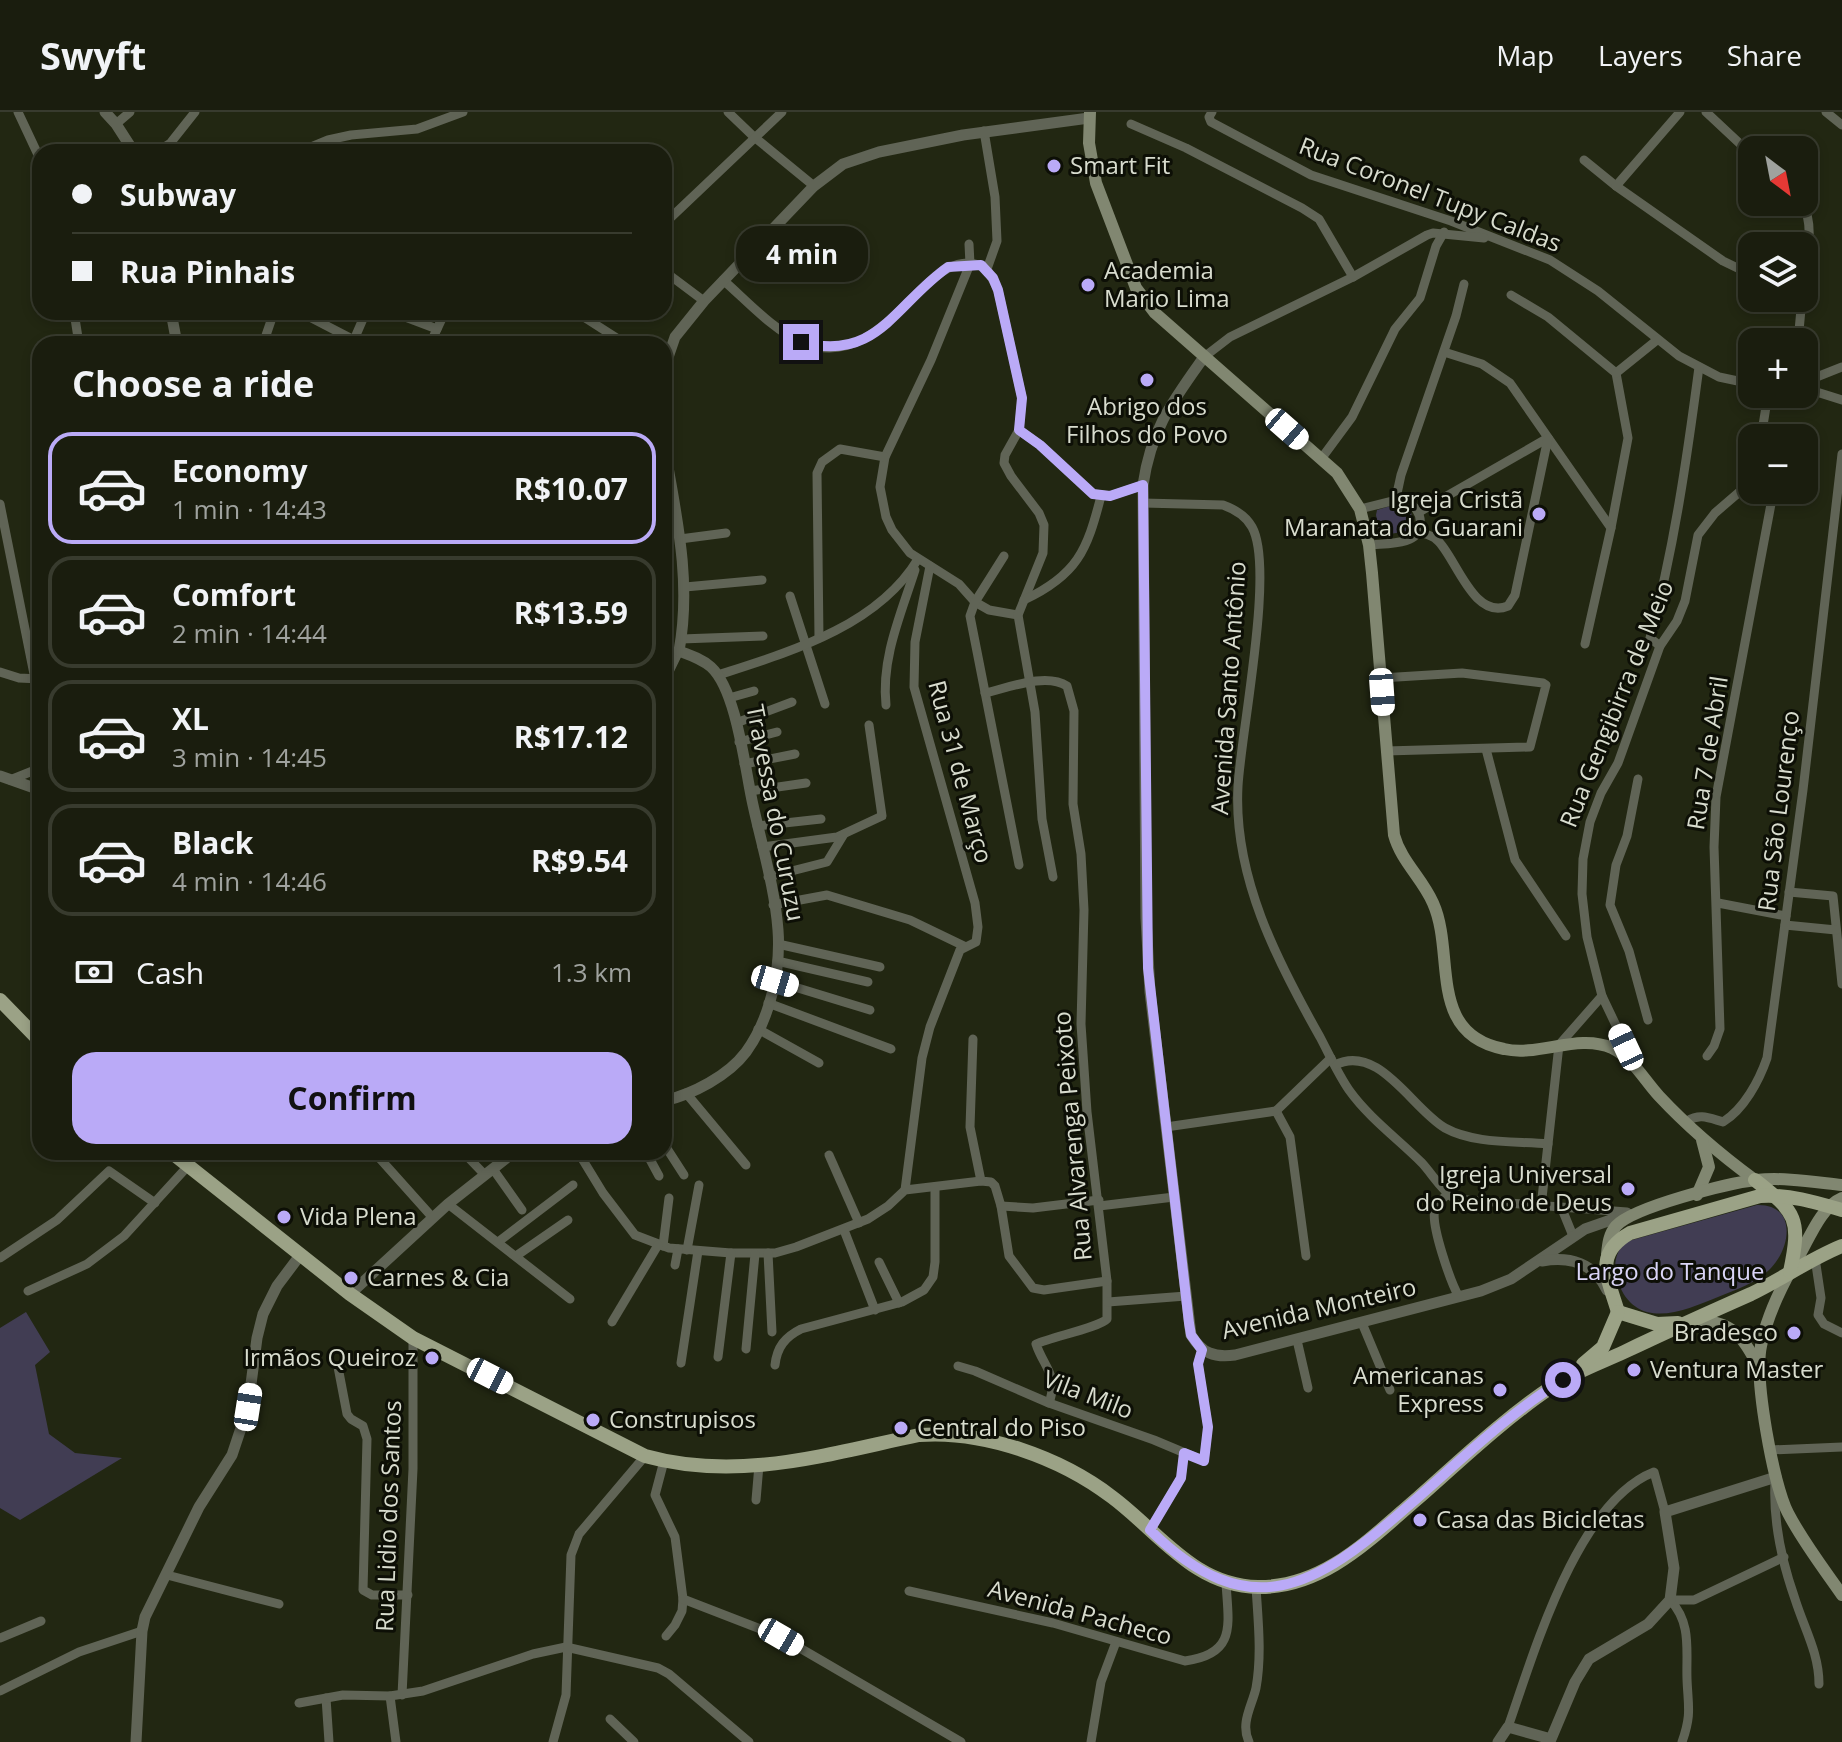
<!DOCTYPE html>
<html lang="en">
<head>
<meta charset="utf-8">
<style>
  :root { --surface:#1a1d0e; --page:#272a1c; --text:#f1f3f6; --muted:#9fa29e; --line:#383b2e; --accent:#baaaf7 }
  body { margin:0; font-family:"Open Sans",sans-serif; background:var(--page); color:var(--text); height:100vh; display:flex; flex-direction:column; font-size:30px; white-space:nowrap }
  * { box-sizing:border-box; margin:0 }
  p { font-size:26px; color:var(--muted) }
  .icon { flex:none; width:44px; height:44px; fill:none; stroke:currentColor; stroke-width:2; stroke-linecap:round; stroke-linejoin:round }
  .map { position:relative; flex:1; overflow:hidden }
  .panel { position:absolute; left:32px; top:224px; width:640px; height:824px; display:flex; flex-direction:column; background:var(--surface); border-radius:24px; box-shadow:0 4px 12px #0003,0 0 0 2px var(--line) }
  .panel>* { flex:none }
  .banner { position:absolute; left:32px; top:32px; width:640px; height:176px; border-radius:24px; box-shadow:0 4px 12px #0003,0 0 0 2px var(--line); display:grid; align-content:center; height:176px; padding:0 40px; background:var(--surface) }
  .needle { width:52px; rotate:148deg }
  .fabs { position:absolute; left:1738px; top:24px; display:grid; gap:16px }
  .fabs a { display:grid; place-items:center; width:80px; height:80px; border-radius:16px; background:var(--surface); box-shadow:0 4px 12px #0003,0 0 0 2px var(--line); font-size:40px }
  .end { position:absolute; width:36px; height:36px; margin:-18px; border:10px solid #baaaf7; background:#111; box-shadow:0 0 0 4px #111 }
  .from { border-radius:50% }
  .bubble { position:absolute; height:56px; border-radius:24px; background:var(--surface); box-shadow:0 4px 12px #0003,0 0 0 2px var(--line); font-size:26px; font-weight:700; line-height:56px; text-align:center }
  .car { position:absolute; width:24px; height:48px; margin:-24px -12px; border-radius:10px; box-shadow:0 0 6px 2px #0007; background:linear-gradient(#fff 24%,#345 0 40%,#fff 0 76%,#345 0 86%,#fff 0) }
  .banner b { display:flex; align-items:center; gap:28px; height:76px; font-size:30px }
  .banner b+b { border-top:2px solid var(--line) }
  .banner i { width:20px; height:20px; background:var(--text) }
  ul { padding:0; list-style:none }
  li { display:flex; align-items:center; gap:24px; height:112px; margin:0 16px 12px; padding:0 24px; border:4px solid var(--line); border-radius:24px }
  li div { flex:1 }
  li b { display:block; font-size:30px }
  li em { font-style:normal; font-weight:700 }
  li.on { border-color:var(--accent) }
  li>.icon { width:72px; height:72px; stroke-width:1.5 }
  h2 { padding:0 40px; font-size:36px; line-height:96px }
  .pay { display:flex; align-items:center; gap:20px; height:88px; padding:0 40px; font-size:30px }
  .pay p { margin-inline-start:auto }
  .button { display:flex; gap:16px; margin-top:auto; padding:16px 40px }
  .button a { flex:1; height:92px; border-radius:24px; background:var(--accent); color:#111; font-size:32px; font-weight:700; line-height:92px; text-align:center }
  header { display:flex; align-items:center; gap:48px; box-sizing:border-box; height:112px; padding:0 40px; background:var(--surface); border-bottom:2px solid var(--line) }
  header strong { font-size:38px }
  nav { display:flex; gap:44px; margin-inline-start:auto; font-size:28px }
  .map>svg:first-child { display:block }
  .green { fill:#413d53 }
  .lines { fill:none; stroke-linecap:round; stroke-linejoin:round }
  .pedestrian { stroke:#606456; stroke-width:7 }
  .minor { stroke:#606456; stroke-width:9 }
  .tertiary { stroke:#606456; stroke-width:11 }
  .secondary { stroke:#818771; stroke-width:12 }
  .primary { stroke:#9ba286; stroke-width:14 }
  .route { stroke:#baaaf7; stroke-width:10 }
  .poi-dot { fill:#baaaf7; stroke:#0d0f06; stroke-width:3 }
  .labels { text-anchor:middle; stroke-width:6; stroke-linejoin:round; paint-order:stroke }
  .poi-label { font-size:24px; fill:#d8dcce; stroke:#0d0f06; text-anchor:start }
  .street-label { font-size:24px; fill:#d8dcce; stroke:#0d0f06 }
  .park-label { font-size:24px; fill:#dad5f7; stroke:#0d0f06 }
</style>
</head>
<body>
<header>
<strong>Swyft</strong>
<nav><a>Map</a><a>Layers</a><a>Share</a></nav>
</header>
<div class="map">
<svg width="1842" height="1630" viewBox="0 0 1842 1630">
  <rect width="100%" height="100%" fill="#222712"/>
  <g class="green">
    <path d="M1400 391 1411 400 1413 413 1408 419 1384 423 1379 420 1376 403 1377 398Z"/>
    <path d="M1757 1093C1796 1092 1792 1134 1771 1156 1757 1171 1737 1177 1718 1185 1686 1198 1640 1219 1620 1175 1613 1159 1613 1143 1625 1130Z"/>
    <path d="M26 1200 50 1240 35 1253 49 1322 75 1341 122 1346 20 1408 0 1396V1216Z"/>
  </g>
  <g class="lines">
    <path class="pedestrian" d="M155 40 172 29"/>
    <g class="minor">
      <path d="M18 0 40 47"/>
      <path d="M728 0 753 24 814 74"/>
      <path d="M1212 0 1209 5 1211 10 1311 63 1451 109 1550 148 1598 179 1679 244 1719 265 1752 272"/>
      <path d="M1706 0 1752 43"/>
      <path d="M1826 0 1842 13"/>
      <path d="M116 12 130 0"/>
      <path d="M1131 12 1186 36 1302 96 1319 107 1353 165"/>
      <path d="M984 19 995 85 997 129 987 157"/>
      <path d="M172 29 195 0"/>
      <path d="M299 40 328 28 351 23 417 17 463 0"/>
      <path d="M509 40H525"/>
      <path d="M1584 48 1616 74 1723 149 1752 163"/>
      <path d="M1616 74 1680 0"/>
      <path d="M1802 90C1815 113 1807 143 1804 167"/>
      <path d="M664 112 782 0"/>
      <path d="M969 132 970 152 931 248 885 345 880 375 886 405 892 418 910 441 959 472 975 490 989 498 1018 503"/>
      <path d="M987 157 998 178 1022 286 1019 318 1005 343 1004 351 1011 364 1039 401 1044 413 1043 441 1018 503 1035 600 1042 707 1053 765"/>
      <path d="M664 159 704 189"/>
      <path d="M723 168C745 187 774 219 801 230 890 267 927 120 987 157"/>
      <path d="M1511 183 1548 205 1616 261 1628 326 1611 416"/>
      <path d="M74 200 79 232"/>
      <path d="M300 200 354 228"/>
      <path d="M392 200 437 217"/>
      <path d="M576 200 626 232"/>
      <path d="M353 230 366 200"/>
      <path d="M1798 230 1802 186"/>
      <path d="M263 232 274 200"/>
      <path d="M430 232 445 200"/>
      <path d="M1444 240 1482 252 1510 271 1611 416 1585 532"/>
      <path d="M1204 245 1230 225 1353 165 1427 123 1433 121 1484 126"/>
      <path d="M1616 261 1657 228"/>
      <path d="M1804 270 1842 255"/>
      <path d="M1804 276 1842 288"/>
      <path d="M1019 318 1040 333 1093 382 1110 384 1143 373"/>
      <path d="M1761 326 1768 282"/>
      <path d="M1321 347 1352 305 1395 217 1420 186 1436 134 1444 120"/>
      <path d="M1396 386 1401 363 1456 204 1464 172"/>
      <path d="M1143 391 1223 393C1234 397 1246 404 1252 415 1275 456 1241 620 1238 674 1233 764 1277 849 1320 925 1329 942 1338 962 1349 978 1369 1006 1398 1027 1422 1051 1433 1063 1441 1078 1455 1087L1627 1100"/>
      <path d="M0 392 35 567"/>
      <path d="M1360 397 1404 386C1413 393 1422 400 1420 413 1419 434 1385 431 1369 433"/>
      <path d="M1419 400 1548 326"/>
      <path d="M1419 420C1425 422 1432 423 1437 428 1455 443 1473 509 1508 494L1515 483 1548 326"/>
      <path d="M680 427 726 421"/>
      <path d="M1004 444 975 490 970 504 1019 753"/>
      <path d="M685 475 762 468"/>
      <path d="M790 484 825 592"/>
      <path d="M1024 488C1077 463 1087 439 1101 384"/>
      <path d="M819 526 817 361 822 350 840 337 885 345"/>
      <path d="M681 527 763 524"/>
      <path d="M1660 534 1650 526C1674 437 1687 346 1699 255"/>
      <path d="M0 560 19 566 40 567"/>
      <path d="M718 563C789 540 877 515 918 447"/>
      <path d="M1381 566 1462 561 1543 571 1546 573 1530 635 1386 639"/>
      <path d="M664 570 679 539"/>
      <path d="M985 581C1008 576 1046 560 1067 574L1074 599 1073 692 1081 742 1084 798 1081 912 1087 1000 1107 1169V1207C1100 1215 1052 1225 1036 1232 1044 1256 1059 1263 1049 1291"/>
      <path d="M729 586 754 579"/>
      <path d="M886 593C881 546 901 502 915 458"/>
      <path d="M736 611 792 590"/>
      <path d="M739 630 777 620"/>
      <path d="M1486 637 1515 748 1566 824"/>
      <path d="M744 652 795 642"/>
      <path d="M1638 667 1627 724 1616 753 1610 793 1629 839 1648 908"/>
      <path d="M10 668 40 656"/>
      <path d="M750 679 806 671"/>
      <path d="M757 714 821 707"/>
      <path d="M762 735 837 725 882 704 869 613"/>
      <path d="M768 765 827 750 844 722"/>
      <path d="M1789 780 1833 784 1842 872"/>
      <path d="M1718 791 1786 804"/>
      <path d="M773 793 827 783 910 808 964 834"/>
      <path d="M1785 813 1836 818"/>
      <path d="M778 832 880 855"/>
      <path d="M777 849 868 870"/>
      <path d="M775 869 870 898"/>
      <path d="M768 891 891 937"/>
      <path d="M758 917 819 951"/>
      <path d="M973 927 970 1015 981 1069 991 1070 995 1074 1001 1094 1009 1144 1033 1176 1044 1178 1107 1169"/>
      <path d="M1707 944 1714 934 1720 917 1714 735 1716 685 1771 392"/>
      <path d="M1633 949 1602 884 1587 825 1582 782 1583 747 1590 710 1601 681 1618 651 1660 534 1677 509 1685 489 1698 423 1715 401 1744 376 1752 362"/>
      <path d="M1335 953C1379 931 1412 997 1445 1016 1474 1032 1515 1029 1548 1032"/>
      <path d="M686 981 746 1053"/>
      <path d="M1276 999 1290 1025 1306 1144"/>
      <path d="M1276 999 1331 946"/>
      <path d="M1687 1009C1700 1001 1709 1006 1723 1010 1744 997 1759 969 1767 946L1803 678 1842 342"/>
      <path d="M1166 1015 1276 999"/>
      <path d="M664 1032 684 1063"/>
      <path d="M374 1040 433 1106"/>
      <path d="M463 1040 485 1063"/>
      <path d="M578 1040 603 1081 635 1123 669 1136 731 1141H775L796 1135 868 1107 888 1094 905 1078 981 1069"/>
      <path d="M646 1040 659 1064"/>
      <path d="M829 1043 859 1111"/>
      <path d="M493 1057 522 1098"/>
      <path d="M905 1078 922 946 930 915 960 838 976 830 978 815 975 791 914 575 915 530 930 454"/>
      <path d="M1448 1082C1443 1086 1437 1091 1435 1097 1430 1112 1451 1171 1459 1185"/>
      <path d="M448 1092 570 1187"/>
      <path d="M1001 1094 1033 1096 1099 1088"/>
      <path d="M1099 1094 1174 1085"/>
      <path d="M1541 1095 1559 933 1602 884"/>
      <path d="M1562 1097 1573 1124"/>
      <path d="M844 1118 875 1198"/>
      <path d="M498 1130 573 1073"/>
      <path d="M663 1134 669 1086"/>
      <path d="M687 1138 699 1073"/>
      <path d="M768 1141 772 1220"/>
      <path d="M516 1144 568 1108"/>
      <path d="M0 1146 57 1108 109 1059 155 1091"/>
      <path d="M1815 1146 1821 1186 1818 1203 1824 1212 1842 1221"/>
      <path d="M879 1150 899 1191"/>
      <path d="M675 1153 678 1137"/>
      <path d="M28 1179 87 1152 124 1124 188 1054"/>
      <path d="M1108 1190 1186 1184"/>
      <path d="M612 1210 658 1133"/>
      <path d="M1362 1211 1390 1278"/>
      <path d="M1297 1228 1308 1276"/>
      <path d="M746 1237 755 1142"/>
      <path d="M718 1245 731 1141"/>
      <path d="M681 1251 698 1139"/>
      <path d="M775 1253C777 1235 785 1225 801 1217L902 1190 924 1178 933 1165 935 1150V1075"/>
      <path d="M958 1254 975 1259 1049 1291 1154 1328 1204 1349 1208 1315 1198 1252 1202 1238"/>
      <path d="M338 1255 347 1302 351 1307 363 1314 367 1327 363 1478 372 1483H408"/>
      <path d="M1770 1338 1842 1335"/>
      <path d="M664 1349 655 1383 675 1425 683 1487 682 1499 675 1513 666 1524"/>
      <path d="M1775 1370C1773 1409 1782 1450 1795 1487 1804 1516 1819 1541 1819 1572"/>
      <path d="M756 1388 759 1353"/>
      <path d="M1150 1418 1181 1366 1184 1341"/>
      <path d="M167 1463 279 1492"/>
      <path d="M909 1479 1053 1511 1185 1549C1238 1542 1228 1511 1226 1470"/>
      <path d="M683 1487 781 1525 961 1630"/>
      <path d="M1670 1488C1692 1511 1686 1539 1687 1567 1688 1594 1692 1602 1682 1630"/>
      <path d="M1670 1488H1694L1784 1445"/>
      <path d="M0 1526 41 1509"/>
      <path d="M0 1579 79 1540 142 1519"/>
      <path d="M402 1583 413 1357V1226"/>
      <path d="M390 1584 396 1630"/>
      <path d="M326 1586 329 1630"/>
      <path d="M299 1591 343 1583 390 1584 423 1579 533 1542 566 1535 658 1556 669 1562 749 1630"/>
      <path d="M610 1607 634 1630"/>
      <path d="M1508 1615C1534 1541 1577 1390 1654 1360L1665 1400"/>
      <path d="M553 1630 566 1583 571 1443 579 1422 645 1344"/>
      <path d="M1091 1630 1101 1570 1116 1530"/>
      <path d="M1249 1630C1240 1611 1252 1594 1256 1576 1262 1543 1258 1508 1256 1475"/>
    </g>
    <g class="tertiary">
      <path d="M105 0 116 12 134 40"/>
      <path d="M171 200 177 232"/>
      <path d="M1204 245C1172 290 1151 317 1143 373L1146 806 1150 880 1191 1223C1202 1241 1214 1246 1235 1243L1481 1179 1511 1167 1585 1117 1628 1102"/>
      <path d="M664 257 675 225 704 189 814 74 843 52 879 40 963 23 1089 6"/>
      <path d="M664 333C676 402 692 469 679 539 690 543 702 547 711 555 737 579 745 658 753 693 762 734 775 777 778 818 781 858 770 907 746 940 728 964 693 982 664 989"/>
      <path d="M0 664 40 678"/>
      <path d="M1542 1149C1570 1144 1594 1151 1607 1178"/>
      <path d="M350 1182 448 1092 514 1040"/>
      <path d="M136 1630 142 1519 145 1505 199 1395 232 1343 248 1295 257 1226 263 1202 277 1174 301 1142"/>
      <path d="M1498 1630 1508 1615 1551 1627 1575 1570 1589 1547 1648 1512 1670 1488 1674 1456 1665 1400 1776 1365"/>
    </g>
    <g class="secondary">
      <path d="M1090 0 1089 31 1096 71 1136 176 1155 201 1337 361 1360 397 1369 433 1372 461 1394 723C1401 749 1422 766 1433 791 1456 842 1426 922 1504 937 1539 945 1578 921 1612 936 1633 946 1644 968 1659 984 1687 1014 1721 1043 1755 1068"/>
      <path d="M1697 1083 1709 1055 1702 1028"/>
      <path d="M1842 1086C1821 1095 1810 1125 1799 1144 1783 1171 1767 1202 1761 1234 1754 1266 1773 1372 1788 1401 1803 1430 1824 1457 1842 1483"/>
      <path d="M1607 1142C1608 1132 1609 1122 1616 1114 1633 1095 1729 1071 1756 1068 1784 1065 1814 1070 1842 1073"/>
      <path d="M1695 1208C1732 1209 1743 1224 1758 1254"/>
    </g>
    <g class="primary">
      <path d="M0 888 40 929"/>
      <path d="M171 1040 350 1182 413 1226 645 1344C739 1370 827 1342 919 1323 984 1318 1061 1346 1112 1385 1159 1420 1194 1474 1258 1475 1324 1476 1371 1426 1418 1386 1461 1348 1505 1306 1553 1274 1575 1260 1600 1251 1624 1240 1666 1220 1708 1201 1751 1182 1782 1167 1810 1147 1842 1134"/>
      <path d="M1755 1068C1797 1101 1801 1107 1790 1160"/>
      <path d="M1618 1200C1608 1166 1593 1142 1630 1121L1760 1084C1788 1082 1815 1090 1842 1098"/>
      <path d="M1618 1200 1657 1212 1678 1211"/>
      <path d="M1583 1252 1603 1235 1618 1200"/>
    </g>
  </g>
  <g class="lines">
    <path class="route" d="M801 230C877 251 895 192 948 155L981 153 993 166 998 178 1022 286 1019 318 1040 333 1093 382 1110 384 1143 373 1148 856 1189 1211 1191 1223 1202 1238 1198 1252 1208 1315 1204 1349 1184 1341 1181 1366 1150 1418C1250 1516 1316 1475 1407 1395 1457 1352 1507 1302 1563 1268"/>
  </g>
  <g class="poi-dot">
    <circle cx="1054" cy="54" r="8"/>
    <circle cx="1088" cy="173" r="8"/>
    <circle cx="1147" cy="268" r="8"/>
    <circle cx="1539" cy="402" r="8"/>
    <circle cx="1628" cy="1077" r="8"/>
    <circle cx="284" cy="1105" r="8"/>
    <circle cx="351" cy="1166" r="8"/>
    <circle cx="1794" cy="1221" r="8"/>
    <circle cx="432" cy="1246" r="8"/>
    <circle cx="1634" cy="1258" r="8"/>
    <circle cx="1500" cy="1278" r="8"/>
    <circle cx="593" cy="1308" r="8"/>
    <circle cx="901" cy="1316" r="8"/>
    <circle cx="1420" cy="1408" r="8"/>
  </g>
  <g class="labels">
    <g class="poi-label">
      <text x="1070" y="62">Smart Fit</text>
      <text x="1104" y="167">Academia<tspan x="1104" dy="28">Mario Lima</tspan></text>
      <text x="1147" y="303" text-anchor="middle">Abrigo dos<tspan x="1147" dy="28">Filhos do Povo</tspan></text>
      <text x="1523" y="396" text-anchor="end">Igreja Cristã<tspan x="1523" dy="28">Maranata do Guarani</tspan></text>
      <text x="1612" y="1071" text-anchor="end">Igreja Universal<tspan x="1612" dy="28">do Reino de Deus</tspan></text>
      <text x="300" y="1113">Vida Plena</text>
      <text x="367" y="1174">Carnes &amp; Cia</text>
      <text x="1778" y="1229" text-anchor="end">Bradesco</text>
      <text x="416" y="1254" text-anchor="end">Irmãos Queiroz</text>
      <text x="1650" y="1266">Ventura Master</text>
      <text x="1484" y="1272" text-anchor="end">Americanas<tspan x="1484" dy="28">Express</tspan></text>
      <text x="609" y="1316">Construpisos</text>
      <text x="917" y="1324">Central do Piso</text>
      <text x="1436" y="1416">Casa das Bicicletas</text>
    </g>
    <g class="street-label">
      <text transform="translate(1430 83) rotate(21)" y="8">Rua Coronel Tupy Caldas</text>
      <text transform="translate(1229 576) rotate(-86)" y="8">Avenida Santo Antônio</text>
      <text transform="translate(1617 592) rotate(-68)" y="8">Rua Gengibirra de Meio</text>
      <text transform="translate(1708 641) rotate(-81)" y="8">Rua 7 de Abril</text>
      <text transform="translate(960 660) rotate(75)" y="8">Rua 31 de Março</text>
      <text transform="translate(1779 699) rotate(-83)" y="8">Rua São Lourenço</text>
      <text transform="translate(775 701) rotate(79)" y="8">Travessa do Curuzu</text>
      <text transform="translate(1073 1024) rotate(-95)" y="8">Rua Alvarenga Peixoto</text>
      <text transform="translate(1319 1197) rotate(-13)" y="8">Avenida Monteiro</text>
      <text transform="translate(1088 1283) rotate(21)" y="8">Vila Milo</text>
      <text transform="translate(389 1404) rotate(-88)" y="8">Rua Lidio dos Santos</text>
      <text transform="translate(1080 1501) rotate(15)" y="8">Avenida Pacheco</text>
    </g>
    <g class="park-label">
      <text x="1670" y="1168">Largo do Tanque</text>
    </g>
  </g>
</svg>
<div class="fabs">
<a><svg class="needle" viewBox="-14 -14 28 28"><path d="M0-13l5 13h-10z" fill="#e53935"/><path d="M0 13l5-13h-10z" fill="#9fa29e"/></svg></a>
<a><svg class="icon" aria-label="layers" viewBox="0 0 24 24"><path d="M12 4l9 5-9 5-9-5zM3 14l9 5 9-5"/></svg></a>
<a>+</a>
<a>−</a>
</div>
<i class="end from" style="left:1563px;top:1268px"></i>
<i class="end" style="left:801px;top:230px"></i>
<div class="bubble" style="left:736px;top:114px;width:132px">4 min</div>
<i class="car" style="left:1287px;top:317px;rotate:131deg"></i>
<i class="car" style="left:1382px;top:580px;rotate:176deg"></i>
<i class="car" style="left:775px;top:869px;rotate:107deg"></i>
<i class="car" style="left:1626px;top:935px;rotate:335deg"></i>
<i class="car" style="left:490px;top:1264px;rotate:117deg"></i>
<i class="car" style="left:248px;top:1295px;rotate:9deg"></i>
<i class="car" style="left:781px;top:1525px;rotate:120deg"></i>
<div class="banner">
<b><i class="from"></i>Subway</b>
<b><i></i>Rua Pinhais</b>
</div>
<section class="panel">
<h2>Choose a ride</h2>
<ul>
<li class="on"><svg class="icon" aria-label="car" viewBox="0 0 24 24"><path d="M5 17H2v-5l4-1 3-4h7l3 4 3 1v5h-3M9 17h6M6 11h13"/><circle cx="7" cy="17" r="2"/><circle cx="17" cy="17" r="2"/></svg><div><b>Economy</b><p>1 min · 14:43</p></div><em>R$10.07</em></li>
<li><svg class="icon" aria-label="car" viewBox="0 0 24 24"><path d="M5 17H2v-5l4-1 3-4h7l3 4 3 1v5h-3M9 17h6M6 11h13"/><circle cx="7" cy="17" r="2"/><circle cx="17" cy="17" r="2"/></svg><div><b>Comfort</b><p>2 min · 14:44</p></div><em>R$13.59</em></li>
<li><svg class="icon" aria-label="car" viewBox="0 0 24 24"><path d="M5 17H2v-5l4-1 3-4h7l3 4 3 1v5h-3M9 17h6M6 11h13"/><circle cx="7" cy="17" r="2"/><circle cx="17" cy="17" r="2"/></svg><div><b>XL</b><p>3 min · 14:45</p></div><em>R$17.12</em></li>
<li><svg class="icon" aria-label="car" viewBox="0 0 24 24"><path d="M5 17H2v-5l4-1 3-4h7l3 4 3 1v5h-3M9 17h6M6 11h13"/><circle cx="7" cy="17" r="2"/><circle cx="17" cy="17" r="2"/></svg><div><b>Black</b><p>4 min · 14:46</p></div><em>R$9.54</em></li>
</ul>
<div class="pay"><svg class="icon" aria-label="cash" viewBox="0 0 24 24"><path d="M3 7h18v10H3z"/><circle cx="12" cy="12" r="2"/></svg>Cash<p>1.3 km</p></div>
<div class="button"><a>Confirm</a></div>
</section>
</div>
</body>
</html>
